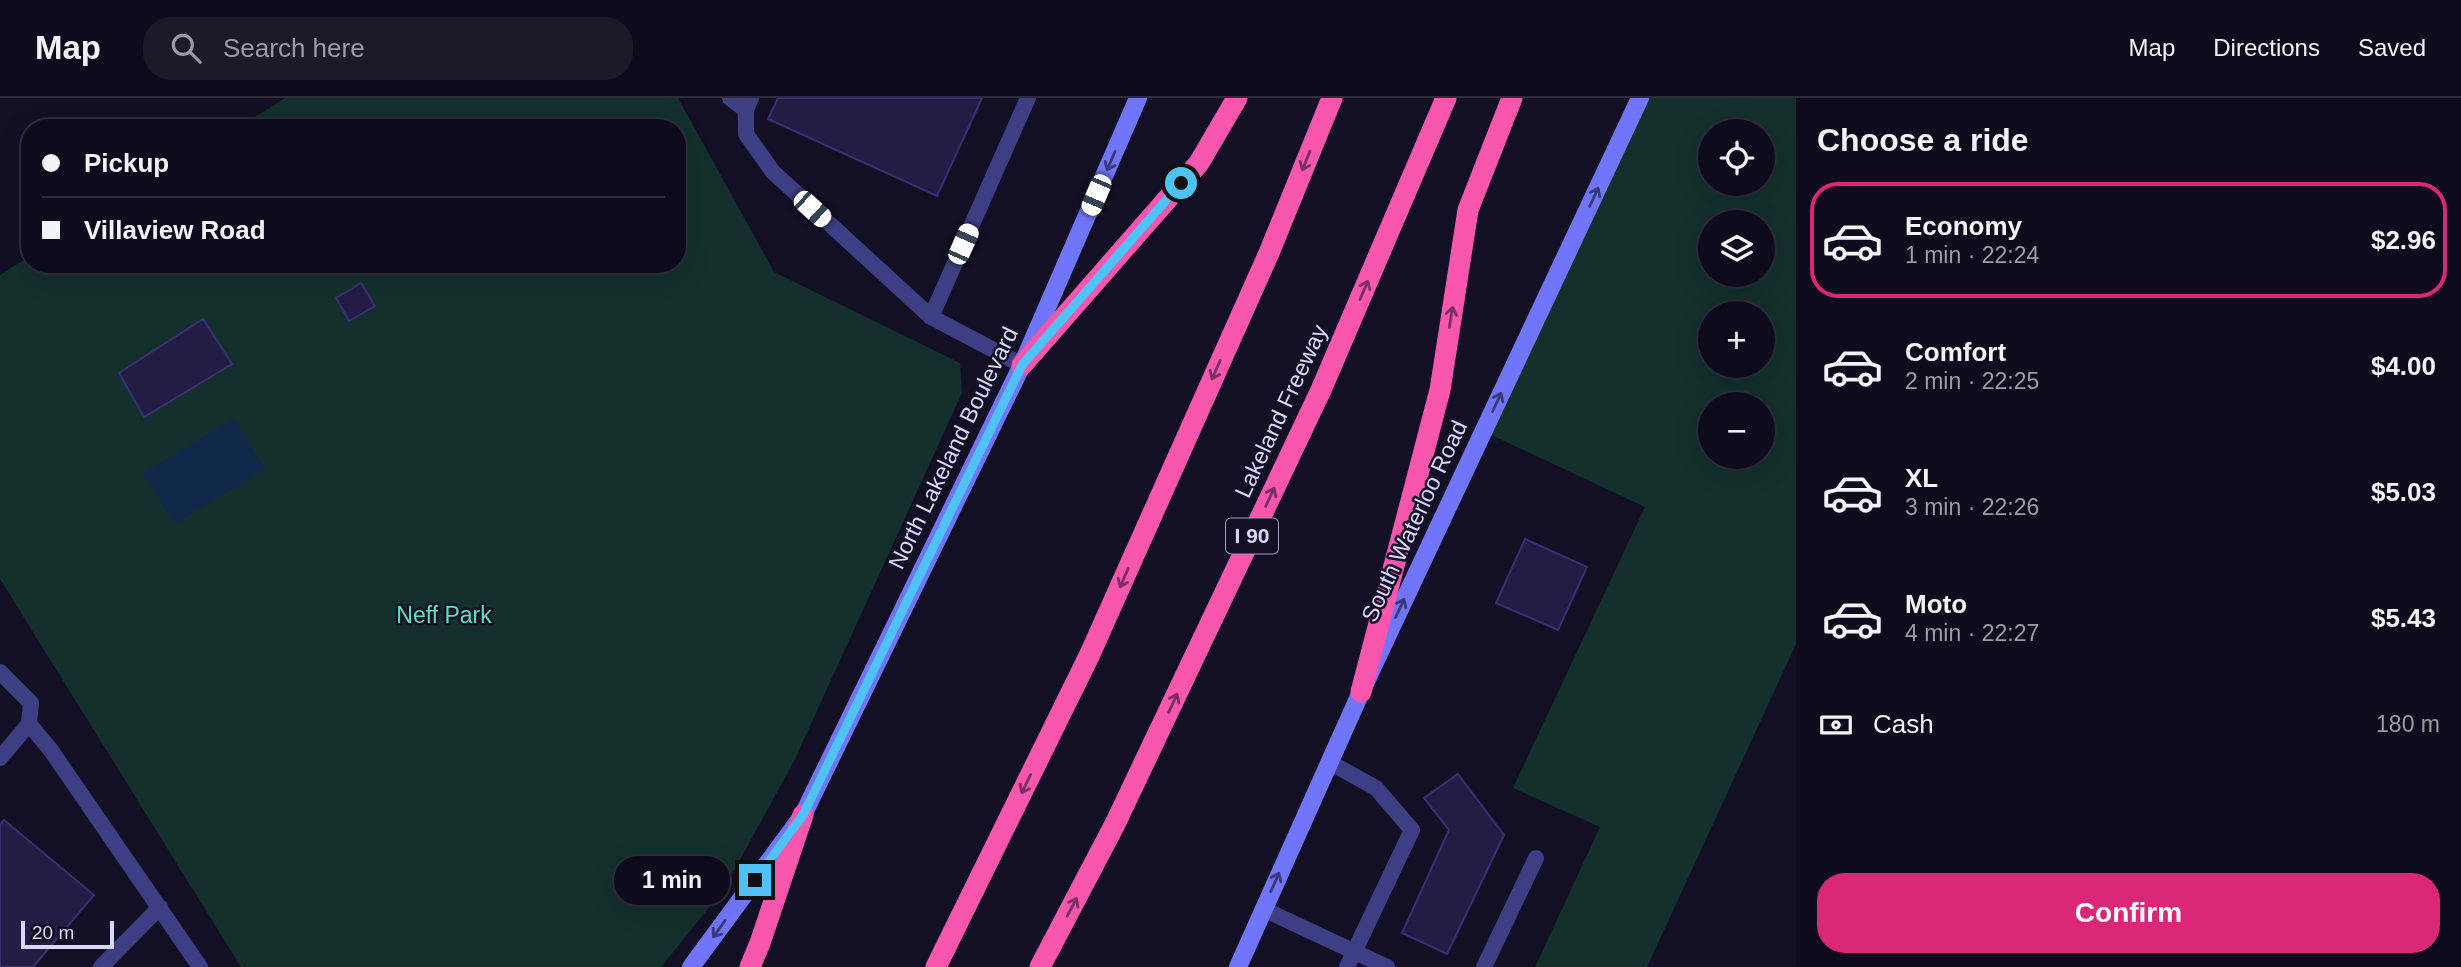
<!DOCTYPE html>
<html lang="en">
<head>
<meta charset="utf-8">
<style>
  :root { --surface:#0e0c1c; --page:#1c1a29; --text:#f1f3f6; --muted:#9b9ba3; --line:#2e2c3b; --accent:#db2777 }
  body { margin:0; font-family:Helvetica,sans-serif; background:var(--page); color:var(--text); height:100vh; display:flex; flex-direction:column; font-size:26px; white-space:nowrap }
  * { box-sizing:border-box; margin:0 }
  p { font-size:23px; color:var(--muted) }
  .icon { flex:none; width:38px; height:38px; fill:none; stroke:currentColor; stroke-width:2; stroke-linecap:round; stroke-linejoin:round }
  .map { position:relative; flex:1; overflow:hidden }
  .side { display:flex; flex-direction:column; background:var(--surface); width:665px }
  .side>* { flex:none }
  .top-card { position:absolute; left:21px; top:21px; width:665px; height:154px; border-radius:28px; box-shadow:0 7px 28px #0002,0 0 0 2px var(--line); display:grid; align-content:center; height:154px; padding:0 21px; background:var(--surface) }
  .fabs { position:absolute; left:1698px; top:21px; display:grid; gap:14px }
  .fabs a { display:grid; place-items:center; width:77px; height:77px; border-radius:50%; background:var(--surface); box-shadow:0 7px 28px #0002,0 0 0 2px var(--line); font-size:35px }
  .scale { position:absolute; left:21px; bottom:18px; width:93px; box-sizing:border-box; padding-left:7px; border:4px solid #d9d7fe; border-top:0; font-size:19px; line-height:24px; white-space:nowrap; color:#d9d7fe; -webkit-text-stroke:5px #131026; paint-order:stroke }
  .end { position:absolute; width:32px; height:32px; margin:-16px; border:9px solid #4fc3f7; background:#111; box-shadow:0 0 0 4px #111 }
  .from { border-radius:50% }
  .bubble { position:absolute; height:49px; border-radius:24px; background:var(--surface); box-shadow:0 7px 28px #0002,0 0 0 2px var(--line); font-size:23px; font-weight:700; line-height:49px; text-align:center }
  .car { position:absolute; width:21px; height:42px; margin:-21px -10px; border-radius:9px; box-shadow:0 0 5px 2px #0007; background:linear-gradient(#fff 24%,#345 0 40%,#fff 0 76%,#345 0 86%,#fff 0) }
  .top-card b { display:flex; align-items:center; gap:24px; height:66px; font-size:26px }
  .top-card b+b { border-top:2px solid var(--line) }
  .top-card i { width:18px; height:18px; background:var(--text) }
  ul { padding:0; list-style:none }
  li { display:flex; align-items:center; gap:21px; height:116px; margin:0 14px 10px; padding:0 7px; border:4px solid transparent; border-radius:28px }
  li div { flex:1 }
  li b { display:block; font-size:26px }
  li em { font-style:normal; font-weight:700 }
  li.current { border-color:var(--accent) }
  li>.icon { width:63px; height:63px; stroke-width:1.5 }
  h2 { padding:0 21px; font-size:32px; line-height:84px }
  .pay { display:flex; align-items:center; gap:18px; height:77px; padding:0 21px; font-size:26px }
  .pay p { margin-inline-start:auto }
  .action { display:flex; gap:14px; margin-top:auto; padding:14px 21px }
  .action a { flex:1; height:80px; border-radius:28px; background:var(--accent); color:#fff; font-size:28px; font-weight:700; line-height:80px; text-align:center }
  header { display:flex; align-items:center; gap:42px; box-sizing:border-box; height:98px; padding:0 35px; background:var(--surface); border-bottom:2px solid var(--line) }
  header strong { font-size:33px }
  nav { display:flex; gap:38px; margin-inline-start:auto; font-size:24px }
  .search { width:490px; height:63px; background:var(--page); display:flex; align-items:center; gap:18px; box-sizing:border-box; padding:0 24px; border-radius:28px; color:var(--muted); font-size:26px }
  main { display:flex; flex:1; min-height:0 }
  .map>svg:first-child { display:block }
  .green { fill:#13302d; fill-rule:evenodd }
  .water { fill:#10294a }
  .building { fill:#231d46; stroke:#393071; stroke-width:2 }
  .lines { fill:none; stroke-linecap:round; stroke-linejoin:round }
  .lane { stroke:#3d3e83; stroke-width:16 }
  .secondary { stroke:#7175fa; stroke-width:18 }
  .highway { stroke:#f956ad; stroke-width:21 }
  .oneway { stroke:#39387b }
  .oneway2 { stroke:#7a3063 }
  .route { stroke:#4fc3f7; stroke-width:9 }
  .labels { text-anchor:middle; stroke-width:5; stroke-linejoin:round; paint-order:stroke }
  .shield { fill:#131026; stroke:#9e9bbd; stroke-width:2 }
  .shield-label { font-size:21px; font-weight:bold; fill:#d9d7fe }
  .street-label { font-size:23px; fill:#d9d7fe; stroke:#131026 }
  .park-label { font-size:23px; fill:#65dcb8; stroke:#131026 }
</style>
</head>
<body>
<header>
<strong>Map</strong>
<div class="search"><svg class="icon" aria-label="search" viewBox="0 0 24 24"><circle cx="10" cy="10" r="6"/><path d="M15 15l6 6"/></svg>Search here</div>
<nav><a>Map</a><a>Directions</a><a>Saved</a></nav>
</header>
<main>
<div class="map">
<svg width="1796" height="869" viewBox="0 0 1796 869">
  <rect width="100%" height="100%" fill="#131026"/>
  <g class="green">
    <path d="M285 0H678L774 174 960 265 962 295 794 663 724 791 661 869H241L0 481V177L30 158V166H677V30H237Z"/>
    <path d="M1640 0H1796V546L1647 869H1535L1600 729 1513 690 1645 409 1483 333ZM1710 33H1762V86H1710ZM1710 124H1762V177H1710ZM1710 215H1762V268H1710ZM1710 306H1762V359H1710Z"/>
  </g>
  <path class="water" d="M234 320 265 372 174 426 143 375Z"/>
  <g class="building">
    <path d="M778 0H982L937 98 768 21Z"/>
    <path d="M361 185 375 208 349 223 336 200Z"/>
    <path d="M203 221 232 266 144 319 119 275Z"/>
    <path d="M1525 441 1587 469 1558 532 1496 505Z"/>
    <path d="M1458 676 1504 737 1447 856 1402 835 1449 732 1424 700Z"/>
    <path d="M4 722 94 797 33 869H0V727Z"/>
  </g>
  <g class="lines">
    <g class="lane">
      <path d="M730 0 746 12"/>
      <path d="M751 0 746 12V36L773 74 931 219 1022 267"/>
      <path d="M931 219 1028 0"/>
      <path d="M0 574 31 605 29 626 0 660"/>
      <path d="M29 626 50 651 200 869"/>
      <path d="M1329 664 1376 690 1412 732 1347 869"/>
      <path d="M1263 811 1387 869"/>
      <path d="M101 869 160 809"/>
      <path d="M1484 869 1536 760"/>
    </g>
    <g class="secondary">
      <path d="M691 869 803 717 1022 267 1138 0"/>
      <path d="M1238 869 1361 594 1640 0"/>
    </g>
    <g class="highway">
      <path d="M1022 267 1199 65 1237 0"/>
      <path d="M1361 594 1440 292 1468 112 1512 0"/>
      <path d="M750 869 760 845 803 717"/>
      <path d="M936 869 1090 556 1269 155 1332 0"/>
      <path d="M1040 869 1115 726 1321 292 1446 0"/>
    </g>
  </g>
  <defs><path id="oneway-shaft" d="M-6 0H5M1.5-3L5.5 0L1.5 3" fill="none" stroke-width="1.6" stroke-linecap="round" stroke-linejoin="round" transform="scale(1.75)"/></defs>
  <g class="oneway">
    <use href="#oneway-shaft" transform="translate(1111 63) rotate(113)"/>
    <use href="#oneway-shaft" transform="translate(1594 99) rotate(-65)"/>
    <use href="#oneway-shaft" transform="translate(1497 304) rotate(-65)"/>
    <use href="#oneway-shaft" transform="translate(1400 510) rotate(-65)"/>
    <use href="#oneway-shaft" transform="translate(1275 784) rotate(-66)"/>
    <use href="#oneway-shaft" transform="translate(719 831) rotate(126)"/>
  </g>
  <g class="oneway2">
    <use href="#oneway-shaft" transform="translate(1306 63) rotate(112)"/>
    <use href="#oneway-shaft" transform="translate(1364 192) rotate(-67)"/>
    <use href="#oneway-shaft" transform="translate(1451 219) rotate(-81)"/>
    <use href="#oneway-shaft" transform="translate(1216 272) rotate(114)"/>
    <use href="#oneway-shaft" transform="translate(1270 399) rotate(-65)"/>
    <use href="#oneway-shaft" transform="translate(1124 480) rotate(114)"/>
    <use href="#oneway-shaft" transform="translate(1173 605) rotate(-65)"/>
    <use href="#oneway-shaft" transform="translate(1026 686) rotate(116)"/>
    <use href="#oneway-shaft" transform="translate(1072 809) rotate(-62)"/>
  </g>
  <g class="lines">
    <path class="route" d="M755 782 803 717 1022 267 1181 85"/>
  </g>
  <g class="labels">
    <rect class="shield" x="1226" y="420.5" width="52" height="35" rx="5"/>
    <g class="shield-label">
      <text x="1252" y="445">I 90</text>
    </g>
    <g class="street-label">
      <text transform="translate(1281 313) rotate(-65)" y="8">Lakeland Freeway</text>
      <text transform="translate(953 350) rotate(-64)" y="8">North Lakeland Boulevard</text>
      <text transform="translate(1414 423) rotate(-65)" y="8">South Waterloo Road</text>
    </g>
    <g class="park-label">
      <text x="444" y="525">Neff Park</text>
    </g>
  </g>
</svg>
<div class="fabs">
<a><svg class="icon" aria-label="locate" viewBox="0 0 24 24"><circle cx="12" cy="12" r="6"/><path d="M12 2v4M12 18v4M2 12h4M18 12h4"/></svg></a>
<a><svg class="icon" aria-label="layers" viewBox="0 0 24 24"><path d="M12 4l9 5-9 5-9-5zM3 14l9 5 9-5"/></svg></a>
<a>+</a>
<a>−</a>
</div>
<div class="scale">20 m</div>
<i class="end from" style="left:1181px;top:85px"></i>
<i class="end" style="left:755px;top:782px"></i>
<div class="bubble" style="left:614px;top:758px;width:116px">1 min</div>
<i class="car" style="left:1096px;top:97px;rotate:203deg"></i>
<i class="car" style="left:812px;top:111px;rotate:132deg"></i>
<i class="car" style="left:963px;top:146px;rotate:24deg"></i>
<div class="top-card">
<b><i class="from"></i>Pickup</b>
<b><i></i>Villaview Road</b>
</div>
</div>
<section class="side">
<h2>Choose a ride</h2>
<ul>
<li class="current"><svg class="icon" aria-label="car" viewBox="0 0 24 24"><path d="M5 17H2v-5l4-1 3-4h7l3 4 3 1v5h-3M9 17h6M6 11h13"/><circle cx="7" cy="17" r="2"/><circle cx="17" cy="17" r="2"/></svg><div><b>Economy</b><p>1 min · 22:24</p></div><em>$2.96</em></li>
<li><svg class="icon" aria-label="car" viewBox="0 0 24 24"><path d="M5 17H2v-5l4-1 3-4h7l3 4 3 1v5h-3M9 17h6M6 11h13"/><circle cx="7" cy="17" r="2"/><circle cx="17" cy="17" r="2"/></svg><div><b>Comfort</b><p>2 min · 22:25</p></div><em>$4.00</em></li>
<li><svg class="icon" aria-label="car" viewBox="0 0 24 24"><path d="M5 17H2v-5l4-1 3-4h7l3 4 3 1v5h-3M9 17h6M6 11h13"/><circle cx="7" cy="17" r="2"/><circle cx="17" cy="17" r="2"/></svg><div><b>XL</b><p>3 min · 22:26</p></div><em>$5.03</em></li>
<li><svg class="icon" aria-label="car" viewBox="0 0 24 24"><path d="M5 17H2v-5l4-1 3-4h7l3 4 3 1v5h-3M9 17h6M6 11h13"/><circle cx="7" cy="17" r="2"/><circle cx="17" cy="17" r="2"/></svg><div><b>Moto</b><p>4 min · 22:27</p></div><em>$5.43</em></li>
</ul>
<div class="pay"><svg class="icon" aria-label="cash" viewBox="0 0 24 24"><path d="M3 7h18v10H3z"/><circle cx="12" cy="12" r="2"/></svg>Cash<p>180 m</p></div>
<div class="action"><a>Confirm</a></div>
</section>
</main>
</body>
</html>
